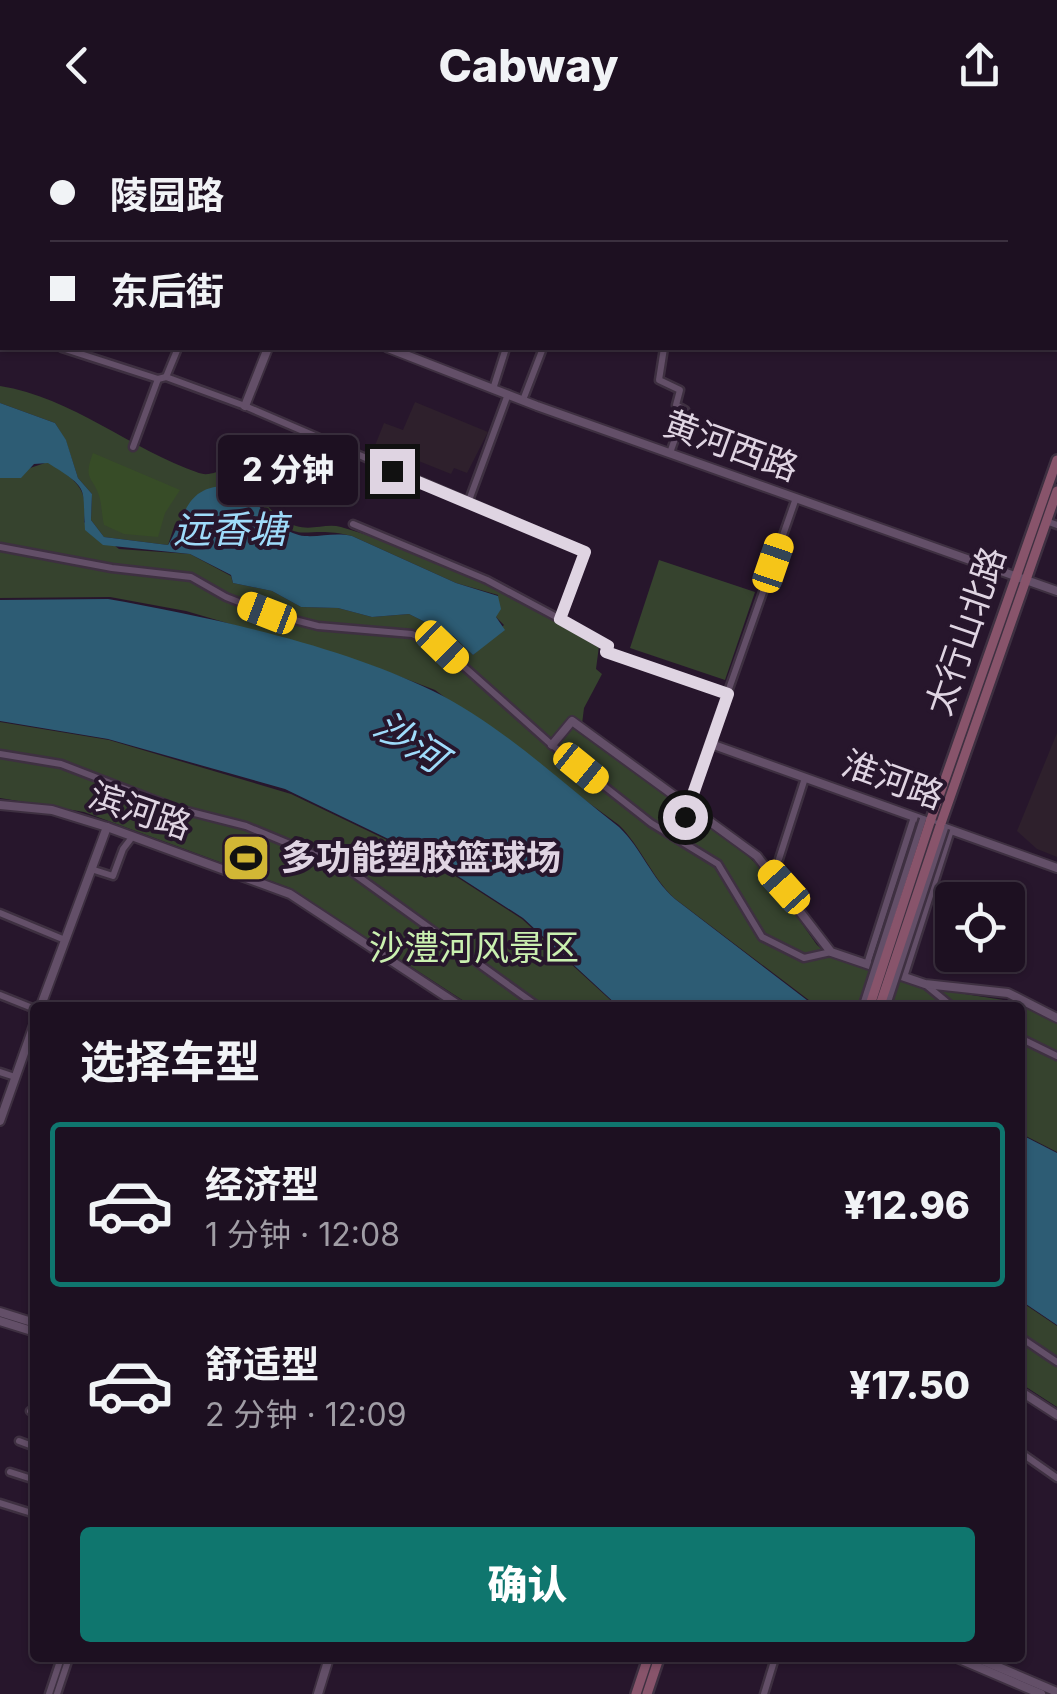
<!DOCTYPE html>
<html lang="zh">
<head>
<meta charset="utf-8">
<style>
  :root { --surface:#1d1021; --page:#2a1e2e; --text:#f1f3f6; --muted:#a09da5; --line:#3b303f; --accent:#0f766e }
  body { margin:0; font-family:Inter,"Noto Sans SC",sans-serif; background:var(--page); color:var(--text); height:100vh; display:flex; flex-direction:column; font-size:38px; white-space:nowrap }
  * { box-sizing:border-box; margin:0 }
  p { font-size:32px; color:var(--muted) }
  .icon { flex:none; width:55px; height:55px; fill:none; stroke:currentColor; stroke-width:2; stroke-linecap:round; stroke-linejoin:round }
  .map { position:relative; flex:1; overflow:hidden }
  .drawer { position:absolute; left:30px; top:872px; width:995px; height:660px; display:flex; flex-direction:column; background:var(--surface); border-radius:10px; box-shadow:0 2px 8px #0004,0 0 0 2px var(--line) }
  .drawer>* { flex:none }
  .hud { position:absolute; left:0px; top:0px; width:1058px; height:220px; box-shadow:0 2px 8px #0004,0 0 0 2px var(--line); display:grid; align-content:center; height:220px; padding:0 50px; background:var(--surface) }
  .controls { position:absolute; left:935px; top:752px; display:grid; gap:20px }
  .controls a { display:grid; place-items:center; width:90px; height:90px; border-radius:10px; background:var(--surface); box-shadow:0 2px 8px #0004,0 0 0 2px var(--line); font-size:50px }
  .end { position:absolute; width:45px; height:45px; margin:-22px; border:12px solid #dfd4e2; background:#111; box-shadow:0 0 0 5px #111 }
  .from { border-radius:50% }
  .bubble { position:absolute; height:70px; border-radius:10px; background:var(--surface); box-shadow:0 2px 8px #0004,0 0 0 2px var(--line); font-size:32px; font-weight:800; line-height:70px; text-align:center }
  .car { position:absolute; width:30px; height:60px; margin:-30px -15px; border-radius:12px; box-shadow:0 0 8px 2px #0007; background:linear-gradient(#f5c518 24%,#345 0 40%,#f5c518 0 76%,#345 0 86%,#f5c518 0) }
  .hud b { display:flex; align-items:center; gap:35px; height:95px; font-size:38px }
  .hud b+b { border-top:2px solid var(--line) }
  .hud i { width:25px; height:25px; background:var(--text) }
  ul { padding:0; list-style:none }
  li { display:flex; align-items:center; gap:30px; height:165px; margin:0 20px 15px; padding:0 30px; border:5px solid transparent; border-radius:10px }
  li div { flex:1 }
  li b { display:block; font-size:38px }
  li em { font-style:normal; font-weight:800 }
  li.current { border-color:var(--accent) }
  li>.icon { width:90px; height:90px; stroke-width:1.5 }
  h2 { padding:0 50px; font-size:45px; line-height:120px }
  .cta { display:flex; gap:20px; margin-top:auto; padding:20px 50px }
  .cta a { flex:1; height:115px; border-radius:10px; background:var(--accent); color:#fff; font-size:40px; font-weight:800; line-height:115px; text-align:center }
  header { display:flex; justify-content:space-between; align-items:center; height:130px; padding:0 50px; background:var(--surface); font-size:45px; font-weight:800 }
  .map>svg:first-child { display:block }
  .education { fill:#2e202c }
  .green { fill:#36432e }
  .forest { fill:#374c27 }
  .water { fill:#2d5c74 }
  .lines { fill:none; stroke-linecap:round; stroke-linejoin:round }
  .minor-casing { stroke:#3e3041; stroke-width:11 }
  .tertiary-casing { stroke:#3e3041; stroke-width:12 }
  .secondary-casing { stroke:#3e3041; stroke-width:14 }
  .minor { stroke:#634f68; stroke-width:6 }
  .tertiary { stroke:#634f68; stroke-width:8 }
  .secondary { stroke:#88546b; stroke-width:9 }
  .minor-bridge-casing { stroke:#3e3041; stroke-width:11; stroke-linecap:butt }
  .secondary-bridge-casing { stroke:#3e3041; stroke-width:14; stroke-linecap:butt }
  .minor-bridge { stroke:#634f68; stroke-width:6 }
  .secondary-bridge { stroke:#88546b; stroke-width:9 }
  .route { stroke:#dfd4e2; stroke-width:12 }
  .labels { text-anchor:middle; stroke-width:8; stroke-linejoin:round; paint-order:stroke }
  .street-label { font-size:35px; fill:#dfd4e2; stroke:#27162c }
  .poi-label { font-size:35px; font-weight:bold; fill:#dfd4e2; stroke:#27162c; text-anchor:start }
  .park-label { font-size:35px; fill:#caf0b0; stroke:#27162c }
  .water-label { font-size:38px; font-style:italic; fill:#9fdbfa; stroke:#27162c }
</style>
</head>
<body>
<header><svg class="icon" aria-label="back" viewBox="0 0 24 24"><path d="M15 5l-7 7 7 7"/></svg>Cabway<svg class="icon" aria-label="share" viewBox="0 0 24 24"><path d="M12 15V3M7 8l5-5 5 5M5 13v7h14v-7"/></svg></header>
<div class="map">
<svg width="1057" height="1564" viewBox="0 0 1057 1564">
  <rect width="100%" height="100%" fill="#27162c"/>
  <g class="education">
    <path d="M415 272 488 302 467 343 454 338 451 344 416 330 409 344 370 328 384 293 403 300Z"/>
    <path d="M1057 603V727L1037 719 1017 701Z"/>
  </g>
  <g class="green">
    <path d="M0 256C72 267 131 320 199 343 210 347 219 339 229 340 238 341 250 349 258 353L256 362C267 376 278 390 296 396 312 401 326 393 341 397 434 424 516 468 599 516L596 539 602 544 584 578 581 602 731 710 767 744 817 815 831 827 952 862 1022 873 1057 891V1022L1020 1003V878L818 877 674 768C651 746 642 718 619 695L435 560 367 534 186 481 110 467 0 468V348L48 332C76 350 89 358 84 392L119 419 190 424 231 446 233 453 272 461 301 477 338 478 372 487 409 484 453 506 473 525 504 495 496 487 498 465 456 453 352 406C297 392 305 423 256 369L175 394 168 415 104 407 91 390 92 364 78 348 66 311 55 293 0 273Z"/>
    <path d="M659 430 755 462 725 550 630 518Z"/>
    <path d="M0 592 109 610 291 664 435 733 522 789 618 877H473L290 758 84 682 0 668Z"/>
    <path d="M1020 1171 1057 1196V1277L1020 1253Z"/>
  </g>
  <path class="forest" d="M93 323 180 360 165 383 158 407 124 404 104 395C102 387 102 378 100 369 94 346 82 352 93 323Z"/>
  <g class="water">
    <path d="M0 273 55 293 66 310 78 348 92 364 91 390 104 407 168 415C188 382 185 353 236 356 257 370 278 404 305 406 322 407 335 402 352 406L456 453 498 466 501 479 496 487 505 500 473 525 453 506 409 484 372 487 338 478 301 477 272 461 233 453 231 445 190 424 103 415 85 400C82 356 91 360 48 333L34 334 21 348H0Z"/>
    <path d="M108 469C210 487 339 515 433 561 500 594 560 651 619 697 642 719 651 748 675 769L816 877H619L523 788 436 732 285 659 108 609 0 591V470Z"/>
    <path d="M1020 1004 1057 1023V1195L1020 1170Z"/>
  </g>
  <g class="lines">
    <g class="minor-casing">
      <g id="minor">
        <path d="M560 0 563 2"/>
        <path d="M1042 0 1048 2"/>
        <path d="M112 2 113 0"/>
        <path d="M201 2V0"/>
        <path d="M261 2 262 0"/>
        <path d="M499 2 500 0"/>
        <path d="M808 2V0"/>
        <path d="M1055 5 1057 6"/>
        <path d="M0 195 2 196"/>
        <path d="M62 218 158 249 166 247 245 276 585 422 560 489 607 516 606 522 728 564"/>
        <path d="M664 218 659 250 680 260 676 275 685 280 670 323"/>
        <path d="M166 247 178 218"/>
        <path d="M493 259 506 218"/>
        <path d="M523 270 543 218"/>
        <path d="M133 317 158 249"/>
        <path d="M468 373 508 264"/>
        <path d="M1046 391 1057 395"/>
        <path d="M353 394 487 450 560 489"/>
        <path d="M0 417 112 438 191 447 226 467 267 483 318 496 412 504 442 517 552 615 651 693 718 734 762 807 804 828 831 822"/>
        <path d="M0 624 61 634 175 678 246 696 345 737 540 878"/>
        <path d="M677 707 796 368"/>
        <path d="M779 729 805 648"/>
        <path d="M91 739 113 746 123 719 133 706"/>
        <path d="M0 783 65 810"/>
        <path d="M867 834 914 687"/>
        <path d="M904 847 951 700"/>
        <path d="M926 855 954 878"/>
        <path d="M0 865 35 879"/>
        <path d="M1020 908 1057 926"/>
        <path d="M0 942 15 947"/>
        <path d="M1020 1207 1057 1232"/>
        <path d="M30 1281 35 1282"/>
        <path d="M19 1311 35 1317"/>
        <path d="M1020 1322 1057 1348"/>
        <path d="M10 1342 35 1350"/>
        <path d="M0 1373 35 1384"/>
        <path d="M49 1564 61 1528"/>
        <path d="M57 1564 69 1528"/>
        <path d="M764 1564 775 1528"/>
      </g>
    </g>
    <g class="tertiary-casing">
      <g id="tertiary">
        <path d="M681 0 687 2"/>
        <path d="M712 0 719 2"/>
        <path d="M355 2 356 0"/>
        <path d="M0 77 2 78"/>
        <path d="M1055 114 1057 115"/>
        <path d="M1055 122 1057 123"/>
        <path d="M388 218 537 276 1057 461"/>
        <path d="M245 276 268 218"/>
        <path d="M711 614 1057 738"/>
        <path d="M552 615 572 591 757 726 831 822 925 854 1008 863 1057 888"/>
        <path d="M0 675 52 680 107 697 290 764 463 878"/>
        <path d="M40 878 107 697"/>
        <path d="M0 991 35 892"/>
        <path d="M0 1182 35 1193"/>
        <path d="M0 1191 35 1202"/>
        <path d="M1020 1261 1057 1285"/>
        <path d="M957 1528 1041 1564"/>
        <path d="M977 1528 1057 1562"/>
        <path d="M318 1564 329 1528"/>
      </g>
    </g>
    <g class="secondary-casing">
      <g id="secondary">
        <path d="M930 692 1057 330"/>
        <path d="M940 696 1057 361"/>
        <path d="M636 1564 648 1528"/>
        <path d="M647 1564 659 1528"/>
      </g>
    </g>
    <use href="#minor" class="minor"/>
    <use href="#tertiary" class="tertiary"/>
    <use href="#secondary" class="secondary"/>
    <g class="minor-bridge-casing">
      <g id="minor-bridge">
        <path d="M862 878 923 689"/>
        <path d="M886 878 945 698"/>
      </g>
    </g>
    <g class="secondary-bridge-casing">
      <g id="secondary-bridge">
        <path d="M869 878 930 692"/>
        <path d="M879 878 940 696"/>
      </g>
    </g>
    <use href="#minor-bridge" class="minor-bridge"/>
    <use href="#secondary-bridge" class="secondary-bridge"/>
  </g>
  <g class="lines">
    <path class="route" d="M392 341 585 422 560 489 608 516 606 522 728 564 685 687"/>
  </g>
  <defs>
    <g id="stadium-square" transform="scale(2.5)"><rect x="-9" y="-9" width="18" height="18" rx="4" fill="#d2b735" stroke="#27162c"/><path d="M0-5a6.5 5 0 1 0 0 10a6.5 5 0 1 0 0-10ZM-3.5-1.8h7v3.6h-7Z" fill="#111"/></g>
  </defs>
  <g fill-rule="evenodd">
    <use href="#stadium-square" x="246" y="728"/>
  </g>
  <g class="labels">
    <g class="street-label">
      <text transform="translate(731 316) rotate(20)" y="12">黄河西路</text>
      <text transform="translate(966 501) rotate(-71)" y="12">太行山北路</text>
      <text transform="translate(893 650) rotate(20)" y="12">淮河路</text>
      <text transform="translate(140 681) rotate(19)" y="12">滨河路</text>
    </g>
    <g class="poi-label">
      <text x="281" y="740">多功能塑胶篮球场</text>
    </g>
    <g class="park-label">
      <text x="474" y="830">沙澧河风景区</text>
    </g>
    <g class="water-label">
      <text x="230" y="413">远香塘</text>
      <text transform="translate(410 612) rotate(33)" y="13">沙河</text>
    </g>
  </g>
</svg>
<div class="controls">
<a><svg class="icon" aria-label="locate" viewBox="0 0 24 24"><circle cx="12" cy="12" r="6"/><path d="M12 2v4M12 18v4M2 12h4M18 12h4"/></svg></a>
</div>
<i class="end from" style="left:685px;top:687px"></i>
<i class="end" style="left:392px;top:341px"></i>
<div class="bubble" style="left:218px;top:305px;width:140px">2 分钟</div>
<i class="car" style="left:773px;top:433px;rotate:19deg"></i>
<i class="car" style="left:267px;top:483px;rotate:291deg"></i>
<i class="car" style="left:442px;top:517px;rotate:134deg"></i>
<i class="car" style="left:581px;top:638px;rotate:129deg"></i>
<i class="car" style="left:784px;top:757px;rotate:318deg"></i>
<div class="hud">
<b><i class="from"></i>陵园路</b>
<b><i></i>东后街</b>
</div>
<section class="drawer">
<h2>选择车型</h2>
<ul>
<li class="current"><svg class="icon" aria-label="car" viewBox="0 0 24 24"><path d="M5 17H2v-5l4-1 3-4h7l3 4 3 1v5h-3M9 17h6M6 11h13"/><circle cx="7" cy="17" r="2"/><circle cx="17" cy="17" r="2"/></svg><div><b>经济型</b><p>1 分钟 · 12:08</p></div><em>¥12.96</em></li>
<li><svg class="icon" aria-label="car" viewBox="0 0 24 24"><path d="M5 17H2v-5l4-1 3-4h7l3 4 3 1v5h-3M9 17h6M6 11h13"/><circle cx="7" cy="17" r="2"/><circle cx="17" cy="17" r="2"/></svg><div><b>舒适型</b><p>2 分钟 · 12:09</p></div><em>¥17.50</em></li>
</ul>
<div class="cta"><a>确认</a></div>
</section>
</div>
</body>
</html>
